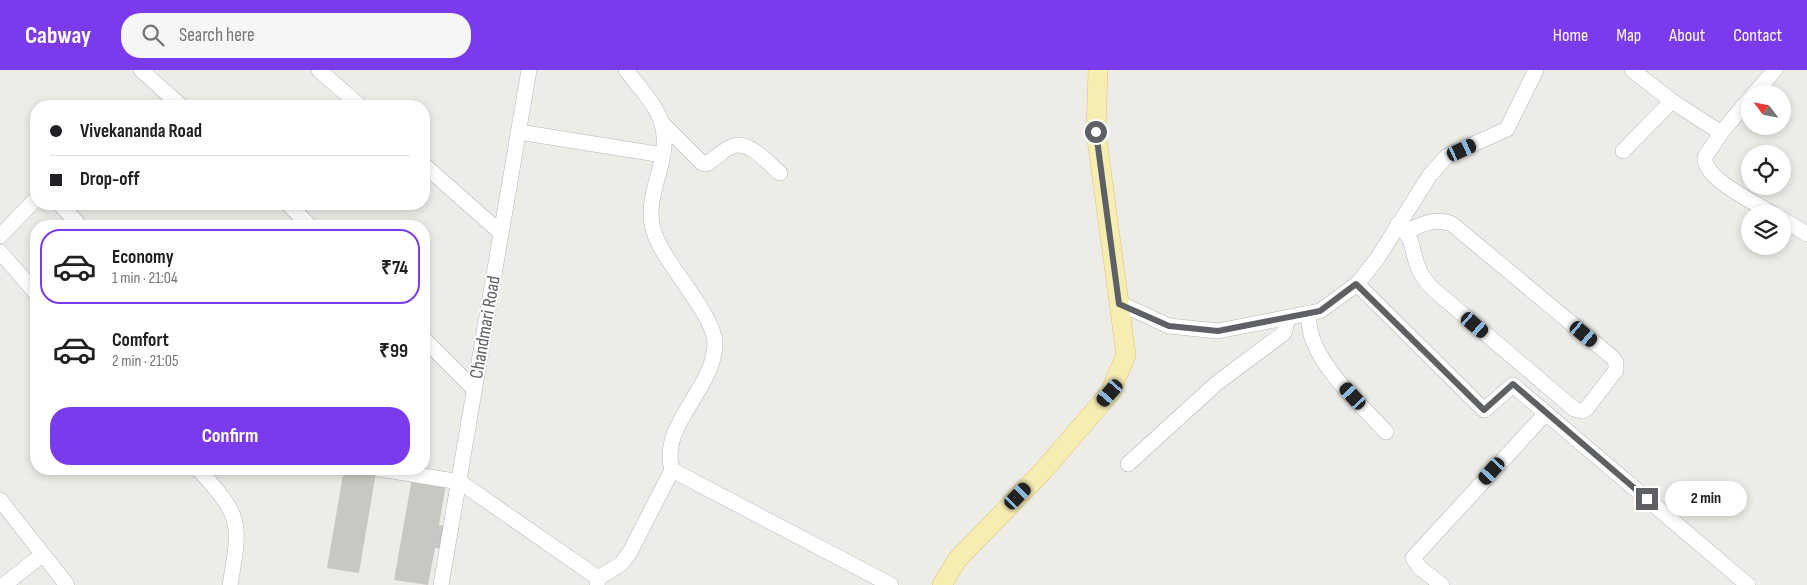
<!DOCTYPE html>
<html lang="en">
<head>
<meta charset="utf-8">
<style>
  :root { --surface:#fff; --page:#f6f6f6; --text:#202124; --muted:#757577; --line:#e0e0e0; --accent:#7c3aed }
  body { margin:0; font-family:"Sofia Sans Condensed",sans-serif; background:var(--page); color:var(--text); height:100vh; display:flex; flex-direction:column; font-size:19px; white-space:nowrap }
  * { box-sizing:border-box; margin:0 }
  p { font-size:16px; color:var(--muted) }
  .icon { flex:none; width:28px; height:28px; fill:none; stroke:currentColor; stroke-width:2; stroke-linecap:round; stroke-linejoin:round }
  .map { position:relative; flex:1; overflow:hidden }
  .details { position:absolute; left:30px; top:150px; width:400px; height:255px; display:flex; flex-direction:column; background:var(--surface); border-radius:20px; box-shadow:0 2px 8px #0003 }
  .details>* { flex:none }
  .guide { position:absolute; left:30px; top:30px; width:400px; height:110px; border-radius:20px; box-shadow:0 2px 8px #0003; display:grid; align-content:center; height:110px; padding:0 20px; background:var(--surface) }
  .needle { width:32px; rotate:302deg }
  .buttons { position:absolute; left:1741px; top:15px; display:grid; gap:10px }
  .buttons a { display:grid; place-items:center; width:50px; height:50px; border-radius:50%; background:var(--surface); box-shadow:0 2px 8px #0003; font-size:25px }
  .end { position:absolute; width:22px; height:22px; margin:-11px; border:6px solid #5d6064; background:#fff; box-shadow:0 0 0 2px #fff }
  .from { border-radius:50% }
  .bubble { position:absolute; height:35px; border-radius:18px; background:var(--surface); box-shadow:0 2px 8px #0003; font-size:16px; font-weight:700; line-height:35px; text-align:center }
  .car { position:absolute; width:15px; height:30px; margin:-15px -8px; border-radius:6px; box-shadow:0 0 4px 1px #0007; background:linear-gradient(#222 24%,#8ab4d8 0 40%,#222 0 76%,#8ab4d8 0 86%,#222 0) }
  .guide b { display:flex; align-items:center; gap:18px; height:48px; font-size:19px }
  .guide b+b { border-top:1px solid var(--line) }
  .guide i { width:12px; height:12px; background:var(--text) }
  ul { padding:9px 0 0; list-style:none }
  li { display:flex; align-items:center; gap:15px; height:75px; margin:0 10px 8px; padding:0 10px; border:2px solid transparent; border-radius:20px }
  li div { flex:1 }
  li b { display:block; font-size:19px }
  li em { font-style:normal; font-weight:700 }
  li.active { border-color:var(--accent) }
  li>.icon { width:45px; height:45px; stroke-width:1.5 }
  .button { display:flex; gap:10px; margin-top:auto; padding:10px 20px }
  .button a { flex:1; height:58px; border-radius:20px; background:var(--accent); color:#fff; font-size:20px; font-weight:700; line-height:58px; text-align:center }
  header { display:flex; align-items:center; gap:30px; box-sizing:border-box; height:70px; padding:0 25px; background:var(--accent); color:#fff }
  header strong { font-size:24px }
  nav { display:flex; gap:28px; margin-inline-start:auto; font-size:18px }
  .search { width:350px; height:45px; background:var(--page); display:flex; align-items:center; gap:12px; box-sizing:border-box; padding:0 18px; border-radius:20px; color:var(--muted); font-size:19px }
  .map>svg:first-child { display:block }
  .building { fill:#c9c7c2 }
  .lines { fill:none; stroke-linecap:round; stroke-linejoin:round }
  .minor-casing { stroke:#b3b5b9; stroke-width:16 }
  .major-casing { stroke:#e1c36b; stroke-width:20 }
  .minor { stroke:#fff; stroke-width:15 }
  .major { stroke:#f6edb3; stroke-width:19 }
  .route { stroke:#5d6064; stroke-width:6 }
  .labels { text-anchor:middle; stroke-width:4; stroke-linejoin:round; paint-order:stroke }
  .street-label { font-size:19px; fill:#5d6064; stroke:#fff }
</style>
</head>
<body>
<header>
<strong>Cabway</strong>
<div class="search"><svg class="icon" aria-label="search" viewBox="0 0 24 24"><circle cx="10" cy="10" r="6"/><path d="M15 15l6 6"/></svg>Search here</div>
<nav><a>Home</a><a>Map</a><a>About</a><a>Contact</a></nav>
</header>
<div class="map">
<svg width="1807" height="515" viewBox="0 0 1807 515">
  <rect width="100%" height="100%" fill="#eeece6"/>
  <g class="building">
    <path d="M344 399 376 402 359 503 327 498Z"/>
    <path d="M412 408 446 414 439 455 446 456 442 479 435 478 428 515 394 510Z"/>
  </g>
  <g class="lines">
    <g class="minor-casing">
      <g id="minor">
        <path d="M141 0 181 36"/>
        <path d="M319 0 360 36"/>
        <path d="M626 0C638 16 656 34 662 54 673 91 640 127 655 165 666 196 715 245 715 274 714 320 659 354 672 400L891 515"/>
        <path d="M1632 0 1672 31 1721 63 1705 87C1703 109 1756 133 1773 144"/>
        <path d="M1754 24 1775 0"/>
        <path d="M662 53 702 93 706 94C715 89 724 79 733 76 749 70 769 94 780 103"/>
        <path d="M519 62 663 85"/>
        <path d="M1721 63 1750 28"/>
        <path d="M1623 81 1672 31"/>
        <path d="M424 95 501 163"/>
        <path d="M60 134 80 156"/>
        <path d="M288 134 310 156"/>
        <path d="M1782 149 1807 164"/>
        <path d="M1397 155C1416 168 1410 180 1419 199 1422 207 1427 213 1433 219L1574 339 1582 341 1587 338 1616 300V293L1613 288 1452 154C1436 147 1423 154 1407 161"/>
        <path d="M0 166 36 129"/>
        <path d="M0 182 36 223"/>
        <path d="M1357 214 1484 340 1513 315 1748 515"/>
        <path d="M1119 233 1169 256 1218 261 1320 241 1357 214 1377 189 1430 105 1447 86 1507 59 1536 0"/>
        <path d="M1308 243C1309 252 1309 262 1313 270 1326 305 1361 334 1386 362"/>
        <path d="M424 269 474 319"/>
        <path d="M1128 394 1217 313 1284 263 1288 247"/>
        <path d="M198 399C242 447 241 451 230 515"/>
        <path d="M380 399 460 412 598 508 597 515"/>
        <path d="M0 430 67 515"/>
        <path d="M598 508 621 494 630 482 672 400"/>
        <path d="M4 515 42 485"/>
        <path d="M441 515 529 0"/>
        <path d="M1442 515 1420 498 1413 488 1546 343"/>
      </g>
    </g>
    <g class="major-casing">
      <path id="major" d="M942 515 957 490 1043 401 1110 323 1126 285 1096 62 1098 0"/>
    </g>
    <use href="#minor" class="minor"/>
    <use href="#major" class="major"/>
  </g>
  <g class="lines">
    <path class="route" d="M1096 62 1119 234 1169 256 1218 261 1320 241 1356 214 1484 340 1513 314 1647 429"/>
  </g>
  <g class="labels">
    <g class="street-label">
      <text transform="translate(484 257) rotate(-80)" y="7">Chandmari Road</text>
    </g>
  </g>
</svg>
<div class="buttons">
<a><svg class="needle" viewBox="-14 -14 28 28"><path d="M0-13l5 13h-10z" fill="#e53935"/><path d="M0 13l5-13h-10z" fill="#757577"/></svg></a>
<a><svg class="icon" aria-label="locate" viewBox="0 0 24 24"><circle cx="12" cy="12" r="6"/><path d="M12 2v4M12 18v4M2 12h4M18 12h4"/></svg></a>
<a><svg class="icon" aria-label="layers" viewBox="0 0 24 24"><path d="M12 4l9 5-9 5-9-5zM3 14l9 5 9-5"/></svg></a>
</div>
<i class="end from" style="left:1096px;top:62px"></i>
<i class="end" style="left:1647px;top:429px"></i>
<div class="bubble" style="left:1665px;top:411px;width:82px">2 min</div>
<i class="car" style="left:1462px;top:80px;rotate:65deg"></i>
<i class="car" style="left:1475px;top:255px;rotate:131deg"></i>
<i class="car" style="left:1584px;top:264px;rotate:130deg"></i>
<i class="car" style="left:1110px;top:323px;rotate:221deg"></i>
<i class="car" style="left:1353px;top:326px;rotate:318deg"></i>
<i class="car" style="left:1492px;top:401px;rotate:222deg"></i>
<i class="car" style="left:1018px;top:426px;rotate:44deg"></i>
<div class="guide">
<b><i class="from"></i>Vivekananda Road</b>
<b><i></i>Drop-off</b>
</div>
<section class="details">
<ul>
<li class="active"><svg class="icon" aria-label="car" viewBox="0 0 24 24"><path d="M5 17H2v-5l4-1 3-4h7l3 4 3 1v5h-3M9 17h6M6 11h13"/><circle cx="7" cy="17" r="2"/><circle cx="17" cy="17" r="2"/></svg><div><b>Economy</b><p>1 min · 21:04</p></div><em>₹74</em></li>
<li><svg class="icon" aria-label="car" viewBox="0 0 24 24"><path d="M5 17H2v-5l4-1 3-4h7l3 4 3 1v5h-3M9 17h6M6 11h13"/><circle cx="7" cy="17" r="2"/><circle cx="17" cy="17" r="2"/></svg><div><b>Comfort</b><p>2 min · 21:05</p></div><em>₹99</em></li>
</ul>
<div class="button"><a>Confirm</a></div>
</section>
</div>
</body>
</html>
